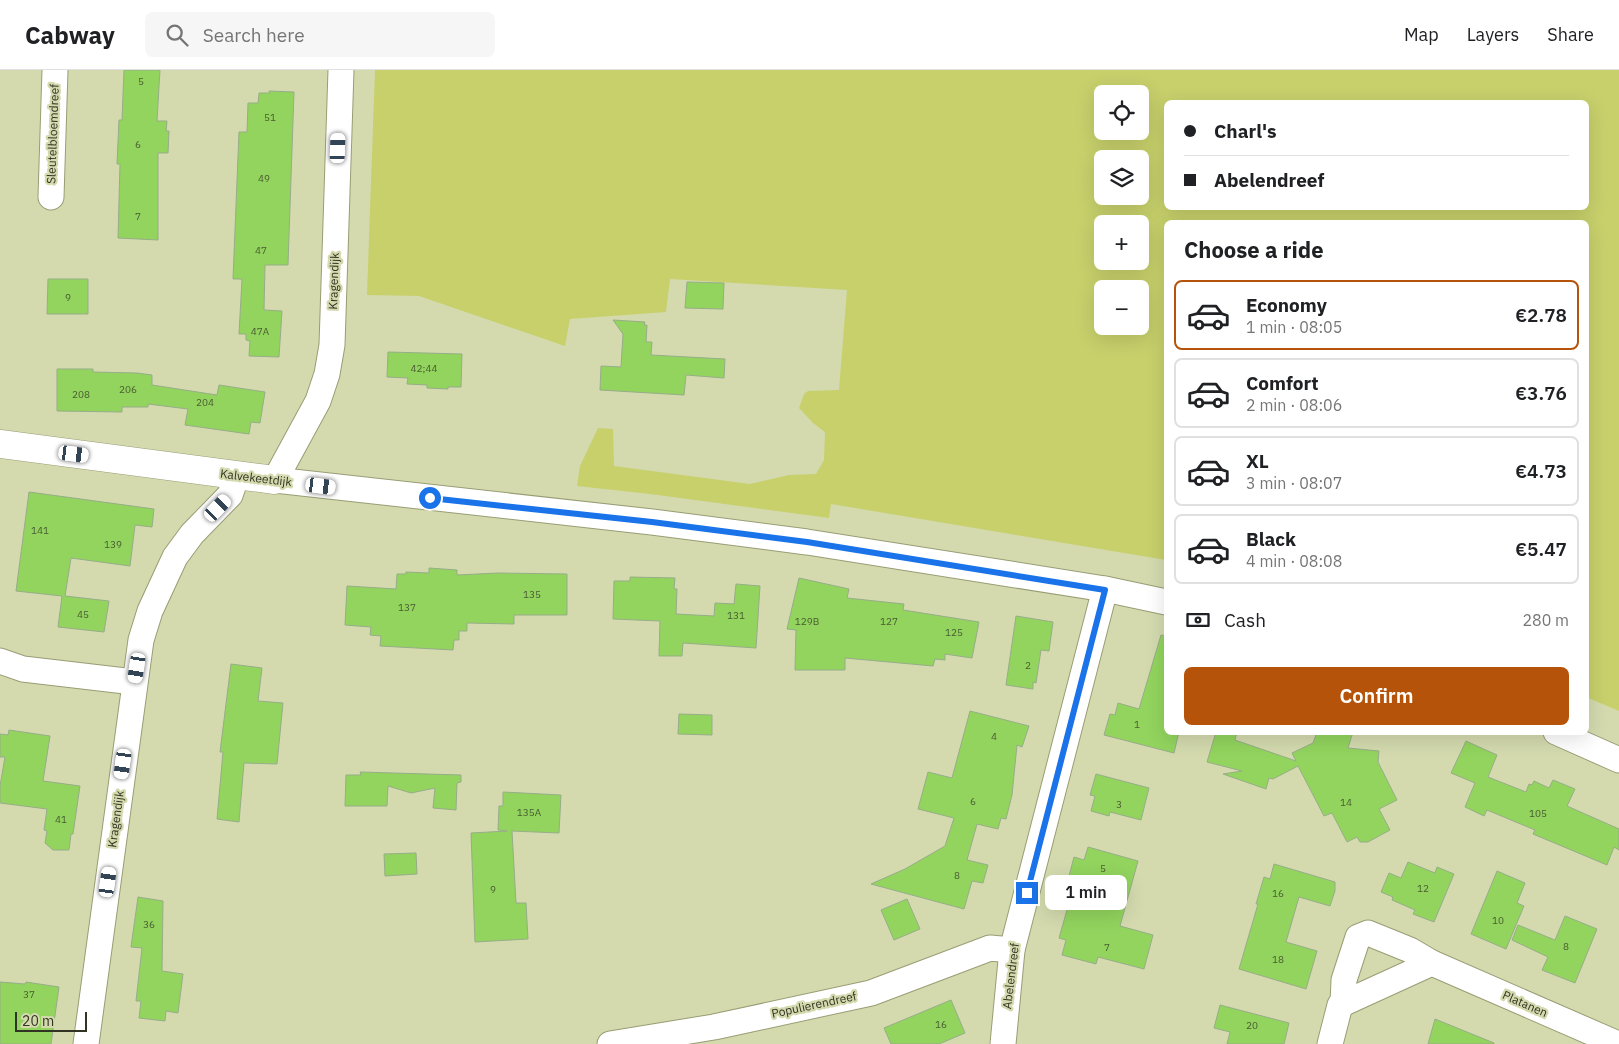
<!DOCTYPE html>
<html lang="en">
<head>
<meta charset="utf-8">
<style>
  :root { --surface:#fff; --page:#f6f6f6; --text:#202124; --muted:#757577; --line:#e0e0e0; --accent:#b45309 }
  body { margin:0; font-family:"IBM Plex Sans",sans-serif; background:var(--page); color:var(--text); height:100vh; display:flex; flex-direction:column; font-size:19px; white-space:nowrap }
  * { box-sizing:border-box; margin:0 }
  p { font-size:16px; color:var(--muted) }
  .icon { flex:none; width:28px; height:28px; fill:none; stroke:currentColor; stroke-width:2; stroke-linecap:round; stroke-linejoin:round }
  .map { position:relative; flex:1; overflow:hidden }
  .panel { position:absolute; left:1164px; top:150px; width:425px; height:515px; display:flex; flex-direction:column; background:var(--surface); border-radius:8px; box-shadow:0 5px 20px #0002 }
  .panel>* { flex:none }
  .hud { position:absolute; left:1164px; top:30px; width:425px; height:110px; border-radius:8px; box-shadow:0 5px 20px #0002; display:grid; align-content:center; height:110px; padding:0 20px; background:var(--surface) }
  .fabs { position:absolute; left:1094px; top:15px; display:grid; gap:10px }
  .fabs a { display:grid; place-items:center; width:55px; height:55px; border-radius:8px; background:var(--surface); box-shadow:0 5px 20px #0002; font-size:25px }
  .scale { position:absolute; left:15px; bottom:12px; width:72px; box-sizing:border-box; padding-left:5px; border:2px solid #323423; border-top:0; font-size:14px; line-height:18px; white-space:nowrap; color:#323423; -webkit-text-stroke:4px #d4daae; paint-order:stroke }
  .end { position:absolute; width:22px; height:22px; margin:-11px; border:6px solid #1a73e8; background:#fff; box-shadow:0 0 0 2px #fff }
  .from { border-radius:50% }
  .bubble { position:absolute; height:35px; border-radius:8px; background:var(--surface); box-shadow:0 5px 20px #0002; font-size:16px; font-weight:600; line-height:35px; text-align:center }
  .car { position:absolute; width:15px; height:30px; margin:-15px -8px; border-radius:6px; box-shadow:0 0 4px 1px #0007; background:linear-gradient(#fff 24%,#345 0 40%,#fff 0 76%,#345 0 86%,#fff 0) }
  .hud b { display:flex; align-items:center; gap:18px; height:48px; font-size:19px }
  .hud b+b { border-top:1px solid var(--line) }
  .hud i { width:12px; height:12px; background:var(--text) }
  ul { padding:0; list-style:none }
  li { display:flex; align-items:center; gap:15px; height:70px; margin:0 10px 8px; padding:0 10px; border:2px solid var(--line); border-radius:8px }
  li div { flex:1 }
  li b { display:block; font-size:19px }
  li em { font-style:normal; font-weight:600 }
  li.on { border-color:var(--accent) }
  li>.icon { width:45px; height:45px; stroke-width:1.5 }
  h2 { padding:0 20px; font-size:22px; line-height:60px }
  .pay { display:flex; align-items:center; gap:12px; height:55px; padding:0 20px; font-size:19px }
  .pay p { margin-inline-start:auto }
  .button { display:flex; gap:10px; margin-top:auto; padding:10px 20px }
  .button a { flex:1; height:58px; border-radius:8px; background:var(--accent); color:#fff; font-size:20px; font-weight:600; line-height:58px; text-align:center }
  header { display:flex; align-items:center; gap:30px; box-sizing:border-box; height:70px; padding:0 25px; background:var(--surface); border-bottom:1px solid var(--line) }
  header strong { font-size:24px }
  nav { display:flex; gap:28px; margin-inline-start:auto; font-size:18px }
  .search { width:350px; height:45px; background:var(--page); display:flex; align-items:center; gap:12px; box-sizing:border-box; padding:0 18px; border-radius:8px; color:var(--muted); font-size:19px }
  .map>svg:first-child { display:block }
  .green { fill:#c7d06b; fill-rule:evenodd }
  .building { fill:#92d45e; stroke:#97ad88 }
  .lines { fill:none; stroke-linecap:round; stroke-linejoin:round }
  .minor-casing { stroke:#999d74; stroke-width:27 }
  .tertiary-casing { stroke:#999d74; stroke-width:29 }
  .minor { stroke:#fff; stroke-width:25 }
  .tertiary { stroke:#fff; stroke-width:28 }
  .route { stroke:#1a73e8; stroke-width:6 }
  .labels { text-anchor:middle; stroke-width:4.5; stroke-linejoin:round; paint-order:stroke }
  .number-label { font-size:10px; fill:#4a5c32 }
  .street-label { font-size:12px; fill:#323423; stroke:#d4daae }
</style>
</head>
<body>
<header>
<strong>Cabway</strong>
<div class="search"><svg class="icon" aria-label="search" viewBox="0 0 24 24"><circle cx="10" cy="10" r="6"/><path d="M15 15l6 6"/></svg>Search here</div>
<nav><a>Map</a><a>Layers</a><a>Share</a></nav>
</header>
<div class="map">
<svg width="1619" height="974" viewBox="0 0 1619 974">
  <rect width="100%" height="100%" fill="#d4daae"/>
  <path class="green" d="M375 0H1619V641L1586 627V152H1166V490L831 434 829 448 650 424 577 416 580 396 598 358 613 359 614 396 750 414 789 405 816 404 824 390 825 362 813 353 799 338 804 324 808 321 839 320 847 220 670 209 666 242 570 249 565 276 419 226 367 225ZM1102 24H1140V61H1102ZM1166 32H1586V138H1166ZM1102 89H1140V126H1102ZM1102 154H1140V191H1102ZM1102 219H1140V256H1102Z"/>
  <g class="building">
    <path d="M124 0H160L157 51H167L166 61H169L168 83H158V170L118 168 120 94H117L119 50H122Z"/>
    <path d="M269 21 294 22 288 195H265L264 240 282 241 279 287 249 286 250 271 246 270V264H239L242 209H233L239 62H247L248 33H258L259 23H270Z"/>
    <path d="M48 209H88V244H47Z"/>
    <path d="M687 212 724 213 723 239 685 238Z"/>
    <path d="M613 250 645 252 644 255H647L646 272H652L651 285 725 289 724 308 686 305 684 325 600 320 601 296 621 297 623 264Z"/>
    <path d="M388 282 462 284 461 317H448V319L427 318V315L407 314 408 308 387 307Z"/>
    <path d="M57 299H93V302L137 303 152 305V315L217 325 219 315 265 322 260 353 251 352 249 364 185 355 188 339 148 334V337H122V342L57 341Z"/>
    <path d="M29 422 154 439 152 457 135 455 130 496 71 488 65 526 109 531 104 562 58 557 62 526 16 521Z"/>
    <path d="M429 498 457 500V505L498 503 567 504V545H514V554L467 553V561H459V570H454L453 580 380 576 381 566 370 565 371 557 345 555 347 516 396 519 397 504H406V502L429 503Z"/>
    <path d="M630 507 675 508 674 519H677L676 544 714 546 715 533 734 534 736 514 760 516 756 578 683 573 682 586H659L660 551 613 549 614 511H630Z"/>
    <path d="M799 508 849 519 847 528 904 534 903 540 979 552 972 588 945 584V590L935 589 933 596 845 588V600H795L796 560 787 559Z"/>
    <path d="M1016 546 1053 552 1049 581 1041 580 1036 613 1033 612V619L1006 615Z"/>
    <path d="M1161 565 1166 566V662H1179L1174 683 1104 665 1110 644 1115 645 1118 633 1139 639Z"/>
    <path d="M231 594 262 598 258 631 283 633 277 694 244 693 239 752 217 749 223 682H220Z"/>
    <path d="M970 641 1029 656 1022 677 1017 675 1012 725 1006 749 1001 748 998 759 977 754 967 790 988 795 983 813 972 811 964 839 871 814 905 799 945 776 954 748 918 739 928 702 952 708Z"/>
    <path d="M679 644 712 645V665L678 664Z"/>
    <path d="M9 660 50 666 43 711 80 716 73 764H71L69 780H53L45 773 47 761 44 760 47 739 0 733V716L5 687H0V664L8 665Z"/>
    <path d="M1216 662H1237L1235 670 1296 691 1292 683 1313 673 1317 662H1353L1348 678 1379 681 1378 692 1397 730 1379 739 1390 760 1368 772H1360L1357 767 1347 772 1332 743 1324 746 1298 696 1273 709 1269 708 1266 719 1223 704 1242 701 1207 692Z"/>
    <path d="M1466 671 1497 685 1488 707 1526 722 1529 714 1532 715 1534 711 1549 718 1553 710 1575 719 1567 736 1619 759V780L1614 777 1607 795 1533 764 1535 760 1487 740 1484 746 1465 737 1475 713 1451 703Z"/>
    <path d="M360 702 461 705V712L457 713 456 740 433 738 435 718 411 723 388 716 387 736H345L346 705H361Z"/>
    <path d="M1096 704 1149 718 1141 750 1110 742 1109 746 1091 741 1095 726 1090 725Z"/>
    <path d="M503 722 561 725 559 763 512 761 516 833H526L528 869 475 872 471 763 507 761 498 760 499 736H503Z"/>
    <path d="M1088 777 1138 791 1120 856 1153 865 1144 899 1098 887 1096 894 1062 885 1066 870 1059 868 1076 808 1069 806 1074 787 1084 790Z"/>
    <path d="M416 783 417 804 385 806 384 784Z"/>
    <path d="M1408 792 1435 803 1437 797 1454 804 1434 852 1413 844 1415 840 1392 830 1393 827 1381 822 1389 803 1401 808Z"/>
    <path d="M1274 794 1335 812V821L1330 836 1299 827 1286 872 1317 881 1306 919 1239 899 1258 834H1256L1264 807 1270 809Z"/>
    <path d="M1497 801 1525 813 1517 833 1524 836 1506 879 1471 864Z"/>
    <path d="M138 827 163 831 162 901 183 904 178 943 166 941 165 951 139 948 141 931H136L142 878 131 877Z"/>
    <path d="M907 829 920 859 894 870 881 840Z"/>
    <path d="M1565 846 1597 859 1575 913 1542 900 1548 887 1512 870 1518 855 1555 870Z"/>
    <path d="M0 912 25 914 26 912 59 917 51 974H0Z"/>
    <path d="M951 930 965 963 939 974H891L884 958Z"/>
    <path d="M1220 935 1289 953 1284 974H1227L1230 962 1214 958Z"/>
    <path d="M1435 949 1494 973V974H1428Z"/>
  </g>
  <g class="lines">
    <g class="minor-casing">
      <g id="minor">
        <path d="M341 0 332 275 327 304 318 331 275 410 652 452 807 472 1105 519 1166 532"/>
        <path d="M51 127 55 0"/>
        <path d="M0 591 23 599 134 612"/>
        <path d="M1556 662 1619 690"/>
        <path d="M1343 934 1344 910 1358 867 1368 863 1410 880 1432 893"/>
        <path d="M86 974 141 570 150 541 175 487 192 464 230 425 237 405"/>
        <path d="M610 974 714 957 871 923 990 878 1012 880"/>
        <path d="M1003 974 1012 880 1105 519"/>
        <path d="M1330 974 1340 935 1432 893 1618 974"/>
      </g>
    </g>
    <g class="tertiary-casing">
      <path id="tertiary" d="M0 374 275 410"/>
    </g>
    <use href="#minor" class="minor"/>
    <use href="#tertiary" class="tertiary"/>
  </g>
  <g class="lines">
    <path class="route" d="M430 428 652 452 807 472 1105 520 1027 823"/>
  </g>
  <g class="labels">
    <g class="number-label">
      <text x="141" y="15">5</text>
      <text x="270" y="51">51</text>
      <text x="138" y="78">6</text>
      <text x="264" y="112">49</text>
      <text x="138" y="150">7</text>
      <text x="261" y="184">47</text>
      <text x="68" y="231">9</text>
      <text x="260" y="265">47A</text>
      <text x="424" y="302">42;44</text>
      <text x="128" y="323">206</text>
      <text x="81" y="328">208</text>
      <text x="205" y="336">204</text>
      <text x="40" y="464">141</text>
      <text x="113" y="478">139</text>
      <text x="532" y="528">135</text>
      <text x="407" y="541">137</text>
      <text x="83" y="548">45</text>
      <text x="736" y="549">131</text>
      <text x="807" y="555">129B</text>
      <text x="889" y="555">127</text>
      <text x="954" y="566">125</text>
      <text x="1028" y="599">2</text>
      <text x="1137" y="658">1</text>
      <text x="994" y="670">4</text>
      <text x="973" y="735">6</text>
      <text x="1346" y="736">14</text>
      <text x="1119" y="738">3</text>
      <text x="529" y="746">135A</text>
      <text x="1538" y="747">105</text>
      <text x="61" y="753">41</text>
      <text x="1103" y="802">5</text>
      <text x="957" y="809">8</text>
      <text x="1423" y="822">12</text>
      <text x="493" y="823">9</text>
      <text x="1278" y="827">16</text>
      <text x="1498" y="854">10</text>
      <text x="149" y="858">36</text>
      <text x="1566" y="880">8</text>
      <text x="1107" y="881">7</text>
      <text x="1278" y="893">18</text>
      <text x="29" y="928">37</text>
      <text x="941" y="958">16</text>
      <text x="1252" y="959">20</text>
    </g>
    <g class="street-label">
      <text transform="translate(53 64) rotate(-88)" y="4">Sleutelbloemdreef</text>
      <text transform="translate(334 211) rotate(-88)" y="4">Kragendijk</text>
      <text transform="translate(256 408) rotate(7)" y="4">Kalvekeetdijk</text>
      <text transform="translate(116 749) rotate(-82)" y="4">Kragendijk</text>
      <text transform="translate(1011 906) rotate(-83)" y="4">Abelendreef</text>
      <text transform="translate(1525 934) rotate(24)" y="4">Platanen</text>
      <text transform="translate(814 935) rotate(-12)" y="4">Populierendreef</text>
    </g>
  </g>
</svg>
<div class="fabs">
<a><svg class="icon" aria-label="locate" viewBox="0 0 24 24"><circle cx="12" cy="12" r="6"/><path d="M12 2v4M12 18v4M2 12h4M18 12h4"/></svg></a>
<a><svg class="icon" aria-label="layers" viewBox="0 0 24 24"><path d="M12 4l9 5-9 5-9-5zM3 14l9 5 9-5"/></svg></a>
<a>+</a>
<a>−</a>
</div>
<div class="scale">20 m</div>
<i class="end from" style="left:430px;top:428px"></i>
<i class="end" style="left:1027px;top:823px"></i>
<div class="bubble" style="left:1045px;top:805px;width:82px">1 min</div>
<i class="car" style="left:338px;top:78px;rotate:2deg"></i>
<i class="car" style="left:74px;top:384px;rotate:97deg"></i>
<i class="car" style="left:321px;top:416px;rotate:97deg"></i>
<i class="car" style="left:218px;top:438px;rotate:44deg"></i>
<i class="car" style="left:137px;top:598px;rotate:189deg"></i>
<i class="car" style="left:123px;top:694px;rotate:188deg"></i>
<i class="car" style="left:108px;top:812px;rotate:8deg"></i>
<div class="hud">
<b><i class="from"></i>Charl's</b>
<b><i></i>Abelendreef</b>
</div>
<section class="panel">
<h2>Choose a ride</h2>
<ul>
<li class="on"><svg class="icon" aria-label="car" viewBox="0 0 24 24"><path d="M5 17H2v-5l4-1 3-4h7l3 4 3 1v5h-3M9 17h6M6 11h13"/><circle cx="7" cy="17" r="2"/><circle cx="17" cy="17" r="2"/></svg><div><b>Economy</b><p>1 min · 08:05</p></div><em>€2.78</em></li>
<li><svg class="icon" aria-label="car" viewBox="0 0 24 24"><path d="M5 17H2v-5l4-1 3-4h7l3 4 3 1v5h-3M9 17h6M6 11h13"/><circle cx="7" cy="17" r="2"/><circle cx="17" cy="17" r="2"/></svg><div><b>Comfort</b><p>2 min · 08:06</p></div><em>€3.76</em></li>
<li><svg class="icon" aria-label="car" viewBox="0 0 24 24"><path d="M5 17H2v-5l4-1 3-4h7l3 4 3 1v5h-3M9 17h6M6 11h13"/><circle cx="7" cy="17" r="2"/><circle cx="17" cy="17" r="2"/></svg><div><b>XL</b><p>3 min · 08:07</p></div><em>€4.73</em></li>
<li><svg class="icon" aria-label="car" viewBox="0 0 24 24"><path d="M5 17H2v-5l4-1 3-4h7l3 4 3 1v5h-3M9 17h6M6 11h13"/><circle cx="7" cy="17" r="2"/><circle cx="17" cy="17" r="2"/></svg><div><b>Black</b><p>4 min · 08:08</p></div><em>€5.47</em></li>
</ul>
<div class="pay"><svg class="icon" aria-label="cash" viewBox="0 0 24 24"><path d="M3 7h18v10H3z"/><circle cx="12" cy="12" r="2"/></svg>Cash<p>280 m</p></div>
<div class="button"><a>Confirm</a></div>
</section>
</div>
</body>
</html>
